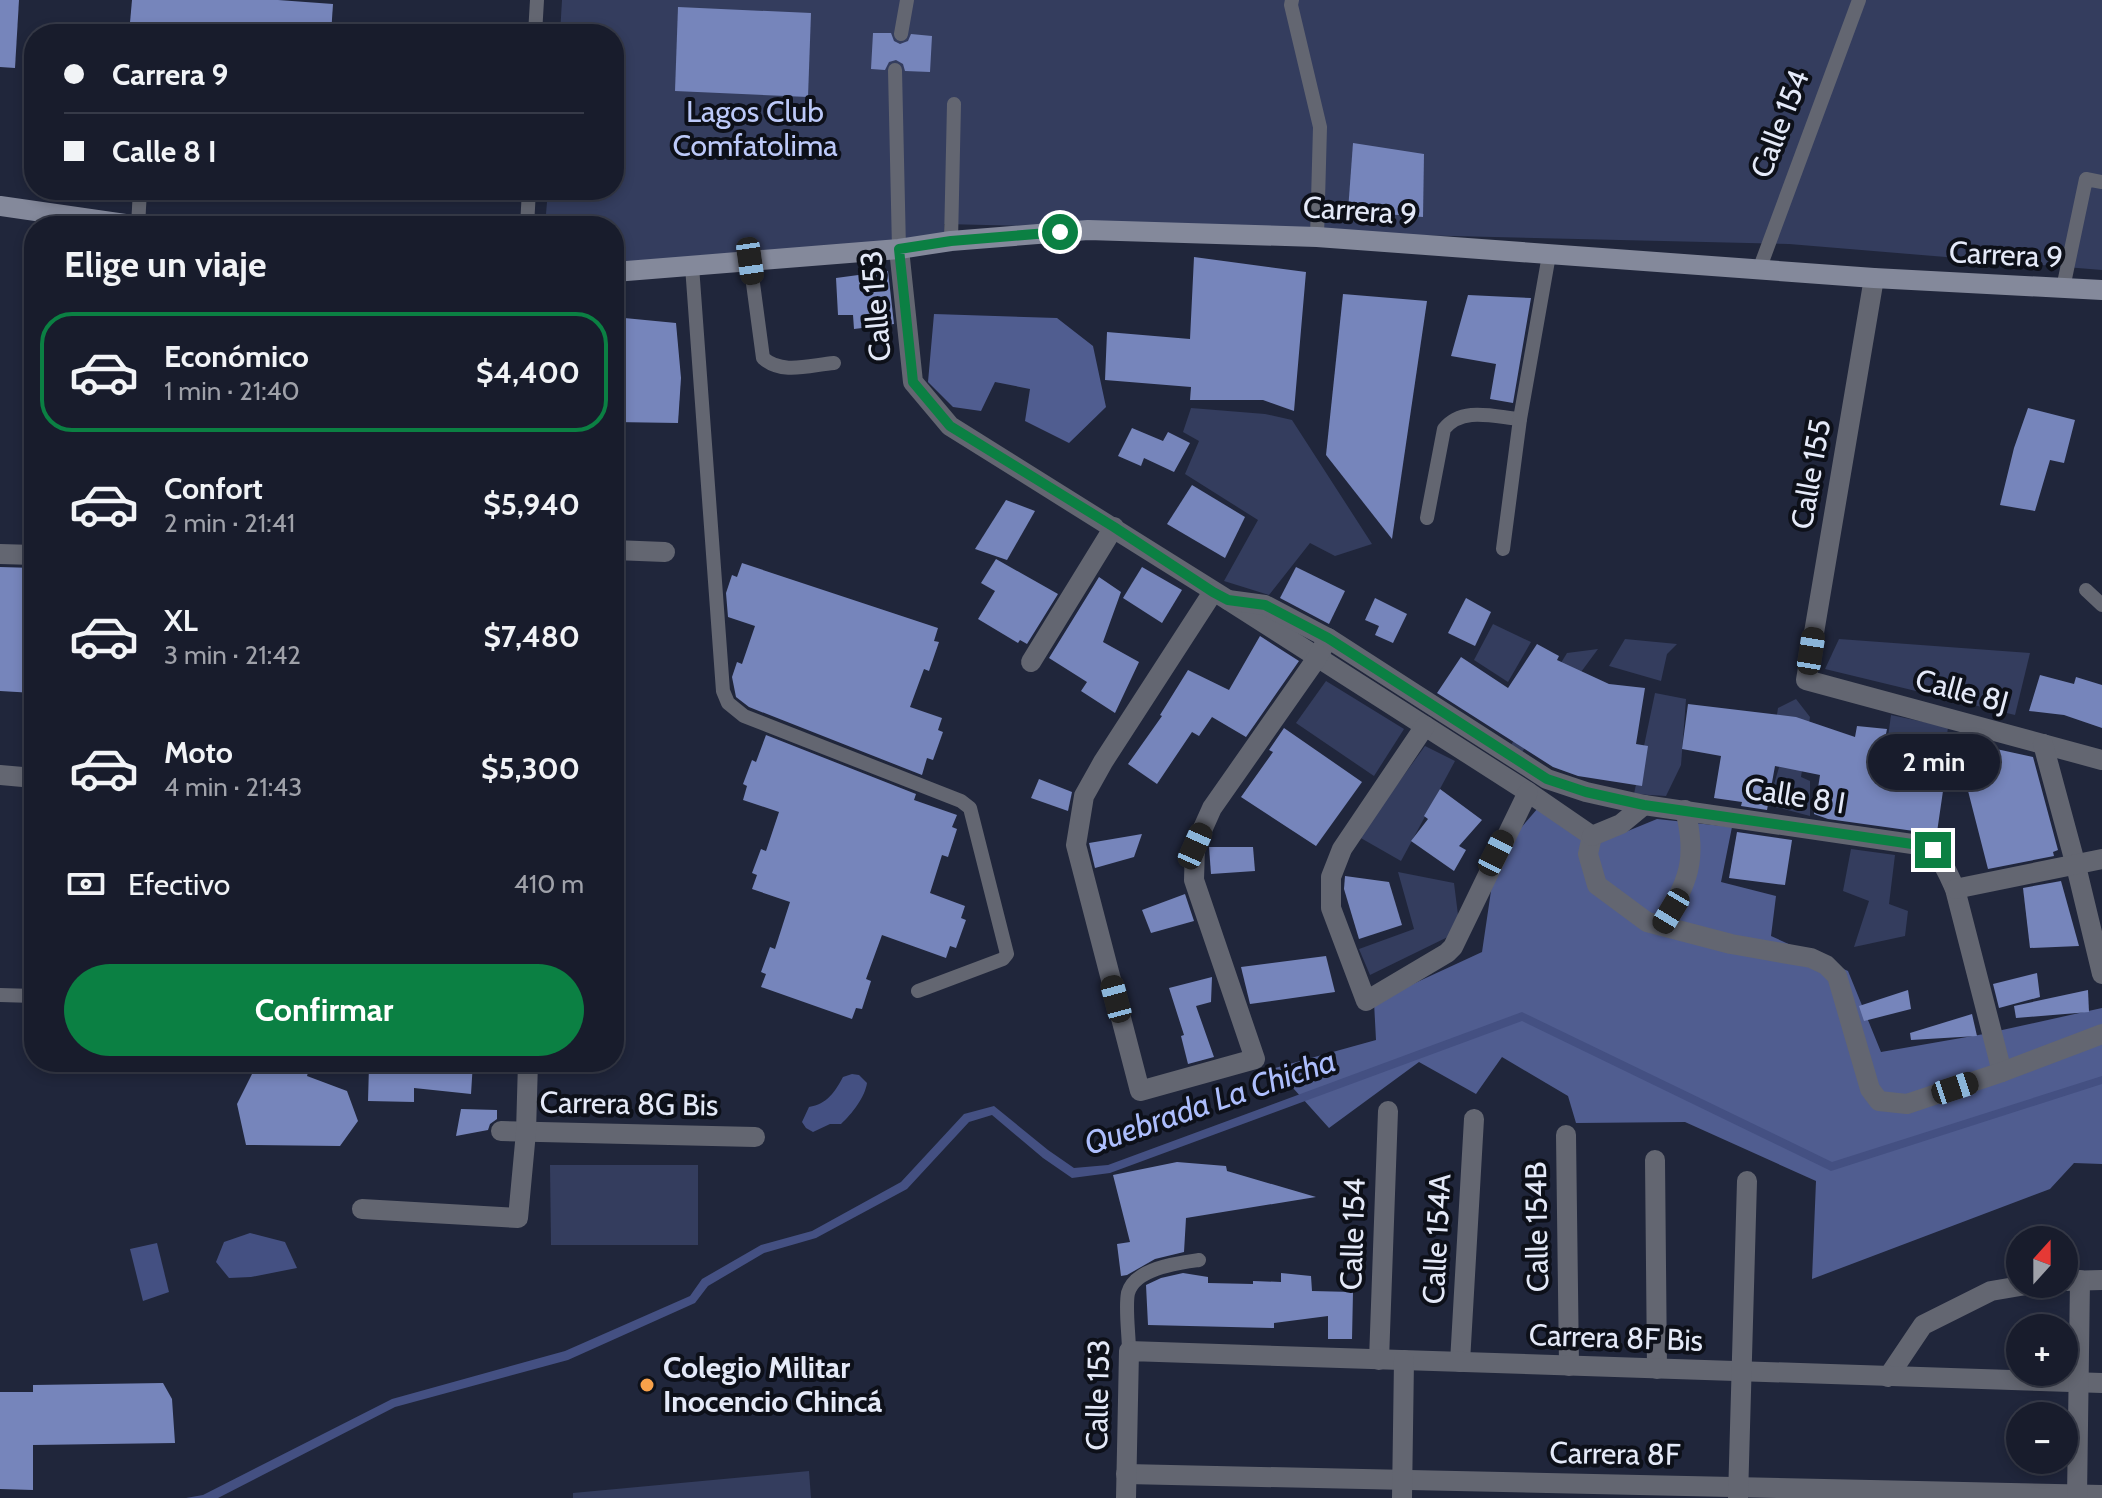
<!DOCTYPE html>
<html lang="es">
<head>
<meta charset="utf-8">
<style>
  :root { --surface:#181c2c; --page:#212534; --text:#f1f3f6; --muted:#9fa1a9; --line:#363a48; --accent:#0b8043 }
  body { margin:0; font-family:Cabin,sans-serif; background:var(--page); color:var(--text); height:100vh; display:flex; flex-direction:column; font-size:30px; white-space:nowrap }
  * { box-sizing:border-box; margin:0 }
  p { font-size:26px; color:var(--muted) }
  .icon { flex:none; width:44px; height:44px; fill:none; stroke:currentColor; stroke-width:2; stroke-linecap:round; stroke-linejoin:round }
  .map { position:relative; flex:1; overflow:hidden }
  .panel { position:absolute; left:24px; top:216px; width:600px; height:856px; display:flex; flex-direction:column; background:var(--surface); border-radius:32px; box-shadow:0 4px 12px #0003,0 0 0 2px var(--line) }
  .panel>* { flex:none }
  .hud { position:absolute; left:24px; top:24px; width:600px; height:176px; border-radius:32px; box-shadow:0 4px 12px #0003,0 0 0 2px var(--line); display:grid; align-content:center; height:176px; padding:0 40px; background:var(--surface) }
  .needle { width:52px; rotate:21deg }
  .tools { position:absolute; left:2006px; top:1226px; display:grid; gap:16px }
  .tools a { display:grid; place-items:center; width:72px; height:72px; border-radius:50%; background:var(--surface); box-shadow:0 4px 12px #0003,0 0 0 2px var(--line); font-size:40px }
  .end { position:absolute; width:36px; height:36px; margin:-18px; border:10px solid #0b8043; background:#fff; box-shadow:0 0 0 4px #fff }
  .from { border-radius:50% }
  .bubble { position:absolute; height:56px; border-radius:28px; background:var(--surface); box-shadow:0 4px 12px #0003,0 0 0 2px var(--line); font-size:26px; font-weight:700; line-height:56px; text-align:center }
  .car { position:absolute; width:24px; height:48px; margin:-24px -12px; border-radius:10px; box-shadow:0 0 6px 2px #0007; background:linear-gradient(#222 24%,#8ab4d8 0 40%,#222 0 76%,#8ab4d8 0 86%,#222 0) }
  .hud b { display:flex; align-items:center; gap:28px; height:76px; font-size:30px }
  .hud b+b { border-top:2px solid var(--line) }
  .hud i { width:20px; height:20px; background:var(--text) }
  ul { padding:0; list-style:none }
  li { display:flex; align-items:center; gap:24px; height:120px; margin:0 16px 12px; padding:0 24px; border:4px solid transparent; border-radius:32px }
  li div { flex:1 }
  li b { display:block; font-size:30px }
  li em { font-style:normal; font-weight:700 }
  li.on { border-color:var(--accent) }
  li>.icon { width:72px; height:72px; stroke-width:1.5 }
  h2 { padding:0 40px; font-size:36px; line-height:96px }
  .pay { display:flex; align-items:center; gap:20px; height:88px; padding:0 40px; font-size:30px }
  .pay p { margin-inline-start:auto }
  .cta { display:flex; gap:16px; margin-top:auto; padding:16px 40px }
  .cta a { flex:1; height:92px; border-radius:48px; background:var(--accent); color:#fff; font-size:32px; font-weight:700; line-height:92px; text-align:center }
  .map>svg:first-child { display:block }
  .green { fill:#343d5e }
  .forest { fill:#505d90 }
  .water { fill:#445082 }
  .building { fill:#7685bb }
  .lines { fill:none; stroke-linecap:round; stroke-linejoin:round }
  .lane { stroke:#636671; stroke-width:14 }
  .street { stroke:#636671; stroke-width:20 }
  .secondary { stroke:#84899b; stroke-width:20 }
  .route { stroke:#0b8043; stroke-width:10 }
  .poi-dot { fill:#f8a14a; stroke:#0d1019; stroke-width:3 }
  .labels { text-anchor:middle; stroke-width:8; stroke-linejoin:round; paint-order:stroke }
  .park-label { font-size:30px; fill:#bcc9f9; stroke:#0d1019 }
  .street-label { font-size:30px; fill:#e4e9f8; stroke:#0d1019 }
  .poi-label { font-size:30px; font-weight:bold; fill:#e4e9f8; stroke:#0d1019; text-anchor:start }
  .water-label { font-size:32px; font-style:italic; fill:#adbefd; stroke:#0d1019 }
</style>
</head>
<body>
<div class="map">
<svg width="2102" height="1498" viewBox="0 0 2102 1498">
  <rect width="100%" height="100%" fill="#20263b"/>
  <g class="green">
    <path d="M562 0H2102V270L1789 244 944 224 946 238 614 271V226H545L548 190H614V34H560Z"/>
    <path d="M255 190H306L305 199 254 197Z"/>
    <path d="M1191 408 1265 414 1292 420 1372 544 1335 556 1310 543 1269 595 1224 581 1258 520 1185 474 1199 441 1183 432Z"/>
    <path d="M1493 624 1531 642 1508 682 1474 660Z"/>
    <path d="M1625 639 1677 644 1667 654 1661 681 1609 666Z"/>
    <path d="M1839 639 2030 653 2015 715 1825 669Z"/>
    <path d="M1598 649 1522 752 1511 745 1567 653Z"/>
    <path d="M1326 681 1404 729 1374 776 1296 723Z"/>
    <path d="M1655 693 1686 699 1681 765 1666 796 1634 794Z"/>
    <path d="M1796 699 1810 717 1801 777 1810 781V816L1768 805 1780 764 1770 760 1778 708Z"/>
    <path d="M1891 715 1948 727 1941 784 1883 774Z"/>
    <path d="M1425 746 1455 761 1401 861 1359 837Z"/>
    <path d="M1851 849 1895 855 1889 904 1908 911 1905 936 1854 947 1869 901 1843 891Z"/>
    <path d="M1398 872 1454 883 1460 931 1370 975 1359 949 1414 929Z"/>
    <path d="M550 1165H698V1245H551Z"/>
    <path d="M809 1471 811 1498H573V1493Z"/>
  </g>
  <g class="forest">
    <path d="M934 314 1057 318 1093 346 1106 407 1069 443 1025 421 1030 389 995 382 981 411 953 407 928 382Z"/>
    <path d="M1538 808 1606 840 1657 819 1732 827 1721 882 1776 896 1771 936 1848 971 1881 1052 1984 1034 2102 1008V1164L2074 1163 2050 1189 1812 1279 1816 1181 1685 1122 1576 1123 1568 1096 1502 1057 1476 1094 1419 1062 1329 1128 1275 1068 1376 1040 1374 1002 1482 952 1496 857Z"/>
  </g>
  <g class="water">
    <path d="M1522 1012 1832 1162 2102 1076V1084L1831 1171 1522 1021 1110 1173 1072 1178 1043 1158 992 1115 969 1122 907 1189 816 1238 764 1253 708 1286 695 1303 568 1360 395 1407 218 1498H186L203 1495 392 1399 565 1351 690 1296 702 1279 761 1245 812 1231 901 1182 964 1114 994 1106 1048 1150 1074 1168 1108 1165Z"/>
    <path d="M852 1074 859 1075 867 1083C865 1097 852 1114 841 1124H830L813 1132 806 1128 802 1122 809 1107C827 1104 835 1092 843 1077Z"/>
    <path d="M250 1233 285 1242 297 1268 251 1277 229 1278 216 1262 224 1242Z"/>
    <path d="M157 1243 169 1292 143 1301 130 1249Z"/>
  </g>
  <g class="building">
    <path d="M0 0H19L15 68 0 67Z"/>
    <path d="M132 0H278L333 4 331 34H129Z"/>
    <path d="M678 7 811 13 808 97 675 91Z"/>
    <path d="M873 33H891L894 41 900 44 908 41 911 34 932 36 930 72 905 71 903 64 896 60 889 62 885 70 871 69Z"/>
    <path d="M1353 143 1424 154 1423 217 1348 211Z"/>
    <path d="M1194 257 1306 272 1294 411 1263 400H1190L1191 387 1105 380 1107 332 1190 339Z"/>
    <path d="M888 271 894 324 854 329 853 315H838L836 278Z"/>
    <path d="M1343 294 1427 301 1392 539 1326 455Z"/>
    <path d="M1468 295 1531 298 1513 403 1490 399 1496 364 1451 356Z"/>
    <path d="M614 317 676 323 681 378 678 423 614 422Z"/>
    <path d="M2028 408 2075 420 2064 463 2050 460 2035 511 2000 505 2014 448Z"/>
    <path d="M1132 428 1163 441 1168 432 1190 443 1174 472 1144 458 1141 466 1118 456Z"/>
    <path d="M1192 485 1245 517 1225 558 1167 524Z"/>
    <path d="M1006 500 1035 511 1007 560 975 549Z"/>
    <path d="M996 559 1058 594 1027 644 1020 640 1018 643 978 619 995 591 981 583Z"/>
    <path d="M742 563 938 628 934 641 939 642 929 671 924 669 910 707 942 718 938 730 943 732 933 760 927 758 922 775 749 707 736 697 732 677 737 662 742 664 755 626 728 617 726 593 732 575 737 577Z"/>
    <path d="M0 567 34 568V693L0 691Z"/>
    <path d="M1142 567 1182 590 1162 623 1123 598Z"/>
    <path d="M1296 567 1345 591 1329 624 1280 598Z"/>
    <path d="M1099 577 1121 592 1103 642 1139 662 1115 713 1081 691 1087 682 1049 658Z"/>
    <path d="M1375 598 1407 614 1393 643 1375 635 1379 626 1365 620Z"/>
    <path d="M1466 598 1491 612 1475 646 1448 633Z"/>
    <path d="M1260 636 1299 661 1246 737 1212 717 1199 736 1192 732 1157 784 1128 764 1162 716 1160 715 1188 670 1229 690Z"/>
    <path d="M1537 644 1559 656 1557 660 1609 684 1645 688 1636 744 1648 746 1642 786 1578 776 1553 767 1437 693 1461 657 1508 688Z"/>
    <path d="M2040 675 2074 684 2076 677 2102 685V728L2064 715 2029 711Z"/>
    <path d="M1688 704 1796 717 1855 737 1857 726 1887 729 1877 778 1943 791 1936 839 1921 832 1828 819 1814 814 1820 775 1775 766 1767 810 1741 806 1742 802 1714 798 1721 756 1682 749Z"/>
    <path d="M1284 728 1362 782 1316 846 1241 797 1273 752 1269 750Z"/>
    <path d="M766 735 916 794 914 800 957 815 952 827 957 829 948 857 942 855 930 893 965 906 961 918 966 920 956 948 950 946 946 958 882 935 866 979 871 981 862 1009 856 1008 852 1019 761 987 766 974 761 972 770 947 775 949 790 902 752 889 757 875 752 873 761 849 766 851 779 812 743 800 747 786 743 784 752 760 756 762Z"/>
    <path d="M1955 740 2033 757 2058 850 2053 852 2054 856 1988 869Z"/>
    <path d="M1039 779 1072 792 1068 811 1031 798Z"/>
    <path d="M1440 789 1482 820 1459 846 1466 850 1454 871 1411 841 1428 819 1424 816Z"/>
    <path d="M1737 832 1792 840 1785 885 1729 878Z"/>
    <path d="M1142 834 1134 857 1095 868 1089 843Z"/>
    <path d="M1209 847H1253L1255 871 1211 874Z"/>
    <path d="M1345 876 1389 882 1402 925 1359 939 1344 889Z"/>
    <path d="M2061 881 2079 946 2030 948 2023 888Z"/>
    <path d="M1185 894 1194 921 1151 933 1142 910Z"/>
    <path d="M1326 956 1335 992 1250 1004 1241 967Z"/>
    <path d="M2037 973 2040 997 1999 1008 1993 984Z"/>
    <path d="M1212 977 1211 1002 1196 1006 1214 1057 1188 1064 1181 1036 1184 1035 1169 988Z"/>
    <path d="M1908 990 1911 1009 1864 1021 1859 1006Z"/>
    <path d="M2088 990 2089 1012 2016 1018 2014 1006Z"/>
    <path d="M1972 1014 1977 1036 1911 1040 1910 1033Z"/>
    <path d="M258 1062H311L307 1076 347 1091 358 1121 340 1146 246 1145 237 1104Z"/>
    <path d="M392 1062H473L471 1094 414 1088V1102L368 1101 369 1066 392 1067Z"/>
    <path d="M461 1109 497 1110V1119L490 1124 488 1130 456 1136Z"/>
    <path d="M1177 1162 1226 1166 1227 1171 1316 1197 1186 1218 1184 1252 1155 1259 1127 1275 1121 1276 1117 1244 1130 1242 1113 1175Z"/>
    <path d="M1183 1273 1208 1277V1283L1253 1284V1281L1281 1282V1273L1311 1276 1312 1291 1353 1292 1352 1339H1328V1316L1274 1323V1328L1148 1325 1146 1285 1161 1278Z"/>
    <path d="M163 1383 172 1399 175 1443 33 1445V1490L0 1489V1392H33V1385Z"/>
  </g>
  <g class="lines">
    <g class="lane">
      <path d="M1292 0 1291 5 1320 127 1317 237"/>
      <path d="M535 34 537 0"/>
      <path d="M901 34 907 0"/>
      <path d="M895 70 899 249"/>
      <path d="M138 226 140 190"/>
      <path d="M406 226 422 223 470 226"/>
      <path d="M527 226 529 190"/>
      <path d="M951 241 954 104"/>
      <path d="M750 261 763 358C782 375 810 365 834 363"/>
      <path d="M692 266 723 691 728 703 744 716 961 801 970 808 1007 954 1003 959 918 991"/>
      <path d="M1759 270 1859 0"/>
      <path d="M2063 288 2086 179 2102 182"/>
      <path d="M1427 518 1444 429C1462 406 1495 417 1520 419"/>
      <path d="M1503 549 1520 419 1549 255"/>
      <path d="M2086 590 2102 605"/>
      <path d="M0 995 34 996"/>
      <path d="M1129 1351C1129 1335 1125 1308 1128 1293 1135 1268 1178 1263 1199 1260"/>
    </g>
    <g class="street">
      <path d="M899 249 913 382 950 426 1228 600 1528 792 1592 836"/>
      <path d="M1874 278 1806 680 2102 760"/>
      <path d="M614 550 665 552"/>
      <path d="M0 554 34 555"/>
      <path d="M1213 592 1103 762 1084 796 1076 845 1140 1091 1255 1059 1194 880 1195 846 1212 808 1317 658 1328 638"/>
      <path d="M1228 600 1265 605 1328 638 1547 779 1586 792 1644 805 1919 845C1941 853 1946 869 1955 889L2002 1072"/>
      <path d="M1031 662 1114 527"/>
      <path d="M1425 726 1342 849 1331 877V908L1366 1001 1447 953 1453 947 1528 792"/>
      <path d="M2043 744 2076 866 2102 974"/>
      <path d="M0 775 34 778"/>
      <path d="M1592 836 1588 854 1597 885 1647 922 1731 944 1811 958 1826 965 1837 976 1870 1089 1879 1101 1907 1104 2002 1072 2102 1034"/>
      <path d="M1592 836 1621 824 1644 805"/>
      <path d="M1955 889 2102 859"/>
      <path d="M1662 925C1688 882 1698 860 1685 810"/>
      <path d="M501 1131 755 1137"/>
      <path d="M1566 1135 1569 1366"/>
      <path d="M1655 1160 1657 1369"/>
      <path d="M362 1209 518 1218 526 1132 528 1062"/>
      <path d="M2064 1281 2102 1280"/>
      <path d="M1379 1360 1388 1111"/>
      <path d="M1460 1362 1474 1119"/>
      <path d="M1888 1377 1923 1325 1991 1291 2032 1284"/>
      <path d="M1126 1474 2102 1495"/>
      <path d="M1126 1498 1129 1351 2102 1383"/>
      <path d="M1402 1498 1404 1360"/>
      <path d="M1738 1498 1747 1181"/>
      <path d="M2077 1498 2080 1280"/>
    </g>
    <g class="secondary">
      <path d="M0 206 139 226"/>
      <path d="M614 272 899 249 951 241 1088 230 1317 237 1874 278 2102 290"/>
    </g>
  </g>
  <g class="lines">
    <path class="route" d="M1060 232 951 241 899 249 913 382 950 426 1114 527 1213 592 1228 600 1265 605 1328 638 1547 779 1586 792 1644 805 1919 845 1933 850"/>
  </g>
  <circle class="poi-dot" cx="647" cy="1385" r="8"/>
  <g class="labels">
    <g class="park-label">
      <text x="755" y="122">Lagos Club<tspan x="755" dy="34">Comfatolima</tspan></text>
    </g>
    <g class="street-label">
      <text transform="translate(1780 124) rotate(-69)" y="10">Calle 154</text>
      <text transform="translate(1360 211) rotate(4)" y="10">Carrera 9</text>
      <text transform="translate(2006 255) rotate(3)" y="10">Carrera 9</text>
      <text transform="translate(876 306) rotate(-95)" y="10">Calle 153</text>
      <text transform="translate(1811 474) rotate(-80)" y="10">Calle 155</text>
      <text transform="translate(1962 691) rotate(15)" y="10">Calle 8J</text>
      <text transform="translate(1795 796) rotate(9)" y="10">Calle 8 I</text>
      <text transform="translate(629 1104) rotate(1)" y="10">Carrera 8G Bis</text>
      <text transform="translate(1537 1227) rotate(-91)" y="10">Calle 154B</text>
      <text transform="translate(1353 1234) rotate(-88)" y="10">Calle 154</text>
      <text transform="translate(1437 1239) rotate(-87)" y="10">Calle 154A</text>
      <text transform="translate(1616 1338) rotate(2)" y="10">Carrera 8F Bis</text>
      <text transform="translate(1098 1395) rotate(-89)" y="10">Calle 153</text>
      <text transform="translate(1615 1454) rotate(1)" y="10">Carrera 8F</text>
    </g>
    <g class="poi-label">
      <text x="663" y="1378">Colegio Militar<tspan x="663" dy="34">Inocencio Chincá</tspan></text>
    </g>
    <g class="water-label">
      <text transform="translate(1210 1102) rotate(-19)" y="11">Quebrada La Chicha</text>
    </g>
  </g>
</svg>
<div class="tools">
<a><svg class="needle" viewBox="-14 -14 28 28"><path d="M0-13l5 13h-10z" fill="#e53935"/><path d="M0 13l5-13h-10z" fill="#9fa1a9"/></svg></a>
<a>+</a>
<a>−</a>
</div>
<i class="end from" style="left:1060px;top:232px"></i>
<i class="end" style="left:1933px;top:850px"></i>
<div class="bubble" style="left:1868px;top:734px;width:132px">2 min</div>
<i class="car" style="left:750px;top:261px;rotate:172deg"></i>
<i class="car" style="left:1811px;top:651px;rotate:9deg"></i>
<i class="car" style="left:1195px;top:846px;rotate:24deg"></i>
<i class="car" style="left:1496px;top:853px;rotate:27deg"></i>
<i class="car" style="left:1671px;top:911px;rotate:211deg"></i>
<i class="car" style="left:1116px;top:999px;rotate:345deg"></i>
<i class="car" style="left:1955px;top:1088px;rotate:72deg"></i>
<div class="hud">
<b><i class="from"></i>Carrera 9</b>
<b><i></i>Calle 8 I</b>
</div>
<section class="panel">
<h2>Elige un viaje</h2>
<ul>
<li class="on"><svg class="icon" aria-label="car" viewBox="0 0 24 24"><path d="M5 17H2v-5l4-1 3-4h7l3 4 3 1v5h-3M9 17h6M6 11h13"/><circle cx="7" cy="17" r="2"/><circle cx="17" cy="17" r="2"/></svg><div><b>Económico</b><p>1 min · 21:40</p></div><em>$4,400</em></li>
<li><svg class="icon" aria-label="car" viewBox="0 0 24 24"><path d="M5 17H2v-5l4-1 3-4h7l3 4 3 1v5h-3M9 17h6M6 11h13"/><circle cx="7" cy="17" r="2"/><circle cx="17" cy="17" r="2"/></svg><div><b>Confort</b><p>2 min · 21:41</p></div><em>$5,940</em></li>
<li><svg class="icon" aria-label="car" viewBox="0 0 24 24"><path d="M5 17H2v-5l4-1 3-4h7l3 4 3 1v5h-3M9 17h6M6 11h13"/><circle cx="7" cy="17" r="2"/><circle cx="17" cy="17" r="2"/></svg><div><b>XL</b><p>3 min · 21:42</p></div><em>$7,480</em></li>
<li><svg class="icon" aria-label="car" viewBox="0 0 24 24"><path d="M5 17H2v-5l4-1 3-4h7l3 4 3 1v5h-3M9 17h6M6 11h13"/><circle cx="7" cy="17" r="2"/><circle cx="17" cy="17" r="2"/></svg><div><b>Moto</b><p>4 min · 21:43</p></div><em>$5,300</em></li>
</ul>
<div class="pay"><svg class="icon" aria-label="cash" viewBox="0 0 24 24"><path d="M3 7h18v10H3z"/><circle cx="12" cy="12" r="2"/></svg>Efectivo<p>410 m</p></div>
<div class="cta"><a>Confirmar</a></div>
</section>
</div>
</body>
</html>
